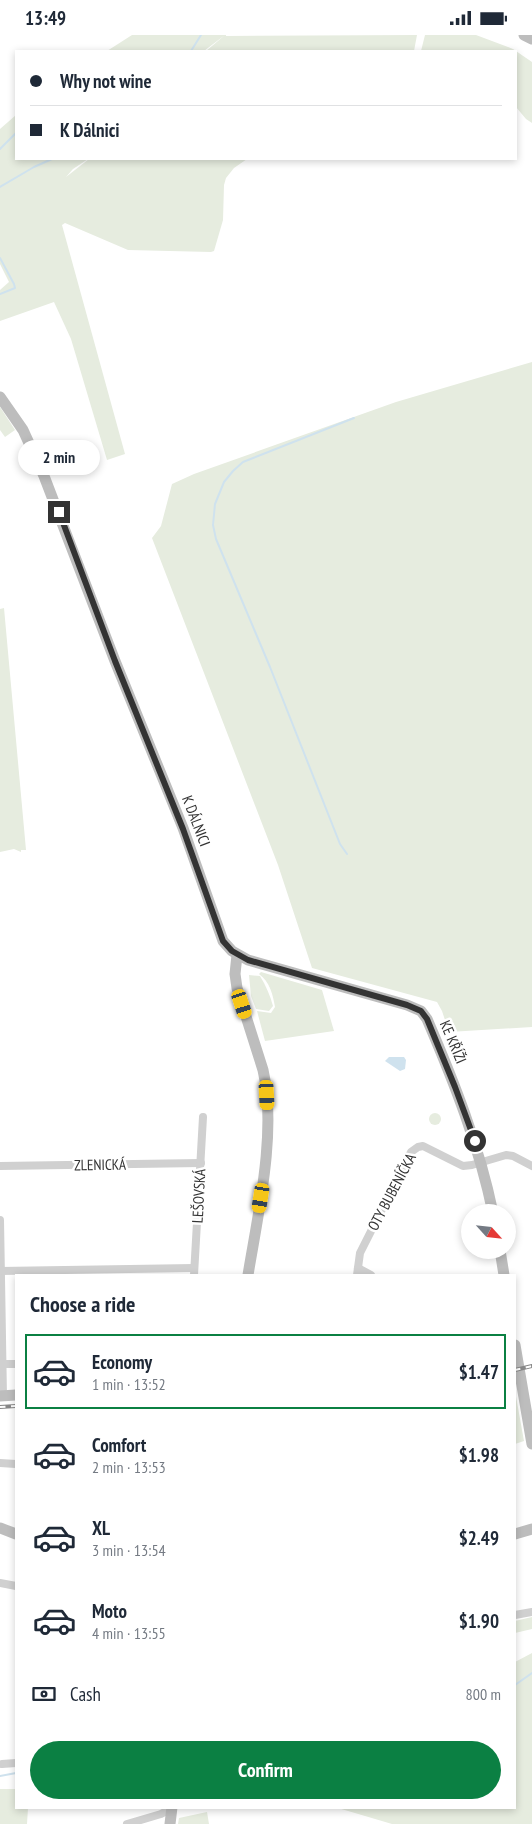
<!DOCTYPE html>
<html lang="en">
<head>
<meta charset="utf-8">
<style>
  :root { --surface:#fff; --page:#f6f6f7; --text:#1f2937; --muted:#747a83; --line:#e0e1e3; --accent:#0b8043 }
  body { margin:0; font-family:"PT Sans Narrow",sans-serif; background:var(--page); color:var(--text); height:100vh; display:flex; flex-direction:column; font-size:19px; white-space:nowrap }
  * { box-sizing:border-box; margin:0 }
  p { font-size:16px; color:var(--muted) }
  .icon { flex:none; width:28px; height:28px; fill:none; stroke:currentColor; stroke-width:2; stroke-linecap:round; stroke-linejoin:round }
  .map { position:relative; flex:1; overflow:hidden }
  .sheet { position:absolute; left:15px; top:1239px; width:501px; height:535px; display:flex; flex-direction:column; background:var(--surface); border-radius:0px; box-shadow:0 2px 8px #0003 }
  .sheet>* { flex:none }
  .hud { position:absolute; left:15px; top:15px; width:502px; height:110px; border-radius:0px; box-shadow:0 2px 8px #0003; display:grid; align-content:center; height:110px; padding:0 15px; background:var(--surface) }
  .needle { width:32px; rotate:117deg }
  .buttons { position:absolute; left:461px; top:1169px; display:grid; gap:10px }
  .buttons a { display:grid; place-items:center; width:55px; height:55px; border-radius:50%; background:var(--surface); box-shadow:0 2px 8px #0003; font-size:25px }
  .end { position:absolute; width:22px; height:22px; margin:-11px; border:6px solid #333; background:#fff; box-shadow:0 0 0 2px #fff }
  .from { border-radius:50% }
  .bubble { position:absolute; height:35px; border-radius:18px; background:var(--surface); box-shadow:0 2px 8px #0003; font-size:16px; font-weight:700; line-height:35px; text-align:center }
  .car { position:absolute; width:15px; height:30px; margin:-15px -8px; border-radius:6px; box-shadow:0 0 4px 1px #0007; background:linear-gradient(#f5c518 24%,#345 0 40%,#f5c518 0 76%,#345 0 86%,#f5c518 0) }
  .hud b { display:flex; align-items:center; gap:18px; height:48px; font-size:19px }
  .hud b+b { border-top:1px solid var(--line) }
  .hud i { width:12px; height:12px; background:var(--text) }
  ul { padding:0; list-style:none }
  li { display:flex; align-items:center; gap:15px; height:75px; margin:0 10px 8px; padding:0 5px; border:2px solid transparent; border-radius:0px }
  li div { flex:1 }
  li b { display:block; font-size:19px }
  li em { font-style:normal; font-weight:700 }
  li.active { border-color:var(--accent) }
  li>.icon { width:45px; height:45px; stroke-width:1.5 }
  h2 { padding:0 15px; font-size:22px; line-height:60px }
  .pay { display:flex; align-items:center; gap:12px; height:55px; padding:0 15px; font-size:19px }
  .pay p { margin-inline-start:auto }
  .primary-button { display:flex; gap:10px; margin-top:auto; padding:10px 15px }
  .primary-button a { flex:1; height:58px; border-radius:30px; background:var(--accent); color:#fff; font-size:20px; font-weight:700; line-height:58px; text-align:center }
  .status { display:flex; justify-content:space-between; align-items:center; height:35px; padding:0 25px; background:var(--surface); direction:ltr }
  .status svg { height:14px; fill:currentColor }
  .map>svg:first-child { display:block }
  .green { fill:#e6ecdf }
  .water { fill:#cfe2ee }
  .lines { fill:none; stroke-linecap:round; stroke-linejoin:round }
  .stream { stroke:#cfe2ee; stroke-width:2 }
  .street { stroke:#d0d0d0; stroke-width:8 }
  .secondary { stroke:#bdbdbd; stroke-width:11 }
  .rail-casing { stroke:#888; stroke-width:4 }
  .rail { stroke:#fff; stroke-width:2; stroke-dasharray:5.5; stroke-linecap:butt }
  .route { stroke:#333; stroke-width:6 }
  .labels { text-anchor:middle; stroke-width:5; stroke-linejoin:round; paint-order:stroke }
  .street-label { font-size:15px; fill:#333; stroke:#fff }
</style>
</head>
<body>
<div class="status"><b>13:49</b><svg viewBox="0 0 49 12"><path d="M0 12V9h3v3zM5 12V6h3v6zM10 12V3h3v9zM15 12V0h3v12zM26 1h20v11H26zM47 4h2v5h-2z"/></svg></div>
<div class="map">
<svg width="532" height="1789" viewBox="0 0 532 1789">
  <rect width="100%" height="100%" fill="#fff"/>
  <g class="green">
    <path d="M132 0H226V1L417 0 414 16H206L225 0 204 16H107Z"/>
    <path d="M425 0H476L513 14 532 27V88L526 84 516 72V16H421Z"/>
    <path d="M16 80V124H88L73 134 66 142 89 124H247L234 133 226 143 224 150 223 185 214 216 211 217 128 215 65 188 62 190 125 419 107 425 71 304 54 267 0 286V255L9 247 0 229V94Z"/>
    <path d="M532 327V992L449 997 442 976 437 967 312 933 278 830 152 503 161 491 172 449 194 439 396 367Z"/>
    <path d="M0 372 15 395 5 402 0 395Z"/>
    <path d="M4 573 26 815H21V817L14 814 0 817V574Z"/>
    <path d="M261 937 322 955 334 996 265 1006 257 976 271 978 275 972C273 960 270 947 259 939Z"/>
    <path d="M249 940 260 941C266 951 270 960 273 971L269 976 256 974 251 961Z"/>
    <circle cx="435" cy="1084" r="6"/>
    <path d="M515 1356 524 1406 515 1409Z"/>
    <path d="M532 1582V1594L515 1598V1586Z"/>
    <path d="M532 1618V1789H392L338 1773 515 1772V1627Z"/>
    <path d="M0 1754H16V1772L28 1773 27 1789H0Z"/>
    <path d="M207 1777 209 1789H178L179 1783Z"/>
  </g>
  <path class="water" d="M389 1022H404L406 1025 405 1034 400 1036 385 1026Z"/>
  <g class="lines">
    <g class="stream">
      <path d="M191 16 201 0"/>
      <path d="M0 114 16 98"/>
      <path d="M0 152 34 132 52 124"/>
      <path d="M0 223 14 249 15 253 0 259"/>
      <path d="M347 819 340 809 270 632 216 504 213 490 215 469 224 447 233 436 243 427 354 383"/>
      <path d="M515 1650 532 1638"/>
      <path d="M0 1741 16 1738"/>
    </g>
    <g class="street">
      <path d="M0 1131 201 1128"/>
      <path d="M0 1185 3 1361"/>
      <path d="M358 1233 371 1240"/>
      <path d="M0 1236 194 1233"/>
      <path d="M194 1240 203 1082"/>
      <path d="M357 1240 360 1218 411 1117 418 1112 423 1111 463 1131 472 1130 506 1120 513 1121 532 1131"/>
      <path d="M1 1329H16"/>
      <path d="M0 1428 16 1429"/>
      <path d="M0 1548 16 1551"/>
      <path d="M515 1580 532 1577"/>
      <path d="M2 1729 16 1728"/>
      <path d="M127 1789 161 1779 172 1773"/>
    </g>
    <g class="secondary">
      <path d="M524 0 532 4"/>
      <path d="M0 362 23 395 44 441 115 626 183 793 223 906 232 916 248 925 407 970 421 976 427 984C454 1047 479 1110 493 1178"/>
      <path d="M237 920 235 939 237 953 263 1035C277 1096 258 1179 248 1240"/>
      <path d="M500 1215 504 1240"/>
      <path d="M515 1310 532 1409"/>
      <path d="M0 1361 16 1360"/>
      <path d="M0 1493 16 1499"/>
      <path d="M515 1499 532 1494"/>
      <path d="M170 1789 172 1772"/>
    </g>
    <g class="rail-casing">
      <g id="rail">
        <path d="M515 1335 532 1331"/>
        <path d="M0 1372 16 1371"/>
      </g>
    </g>
    <use href="#rail" class="rail"/>
  </g>
  <g class="lines">
    <path class="route" d="M59 477 115 626 183 794 223 906 232 916 248 925 407 970 421 976 427 984 455 1052 475 1106"/>
  </g>
  <g class="labels">
    <g class="street-label">
      <text transform="translate(196 786) rotate(69)" y="5">K DÁLNICI</text>
      <text transform="translate(453 1007) rotate(67)" y="5">KE KŘÍŽI</text>
      <text transform="translate(100 1130) rotate(-1)" y="5">ZLENICKÁ</text>
      <text transform="translate(392 1157) rotate(-62)" y="5">OTY BUBENÍČKA</text>
      <text transform="translate(199 1161) rotate(-87)" y="5">LEŠOVSKÁ</text>
    </g>
  </g>
</svg>
<div class="buttons">
<a><svg class="needle" viewBox="-14 -14 28 28"><path d="M0-13l5 13h-10z" fill="#e53935"/><path d="M0 13l5-13h-10z" fill="#747a83"/></svg></a>
</div>
<i class="end from" style="left:475px;top:1106px"></i>
<i class="end" style="left:59px;top:477px"></i>
<div class="bubble" style="left:18px;top:405px;width:82px">2 min</div>
<i class="car" style="left:242px;top:969px;rotate:162deg"></i>
<i class="car" style="left:267px;top:1060px;rotate:177deg"></i>
<i class="car" style="left:261px;top:1163px;rotate:189deg"></i>
<div class="hud">
<b><i class="from"></i>Why not wine</b>
<b><i></i>K Dálnici</b>
</div>
<section class="sheet">
<h2>Choose a ride</h2>
<ul>
<li class="active"><svg class="icon" aria-label="car" viewBox="0 0 24 24"><path d="M5 17H2v-5l4-1 3-4h7l3 4 3 1v5h-3M9 17h6M6 11h13"/><circle cx="7" cy="17" r="2"/><circle cx="17" cy="17" r="2"/></svg><div><b>Economy</b><p>1 min · 13:52</p></div><em>$1.47</em></li>
<li><svg class="icon" aria-label="car" viewBox="0 0 24 24"><path d="M5 17H2v-5l4-1 3-4h7l3 4 3 1v5h-3M9 17h6M6 11h13"/><circle cx="7" cy="17" r="2"/><circle cx="17" cy="17" r="2"/></svg><div><b>Comfort</b><p>2 min · 13:53</p></div><em>$1.98</em></li>
<li><svg class="icon" aria-label="car" viewBox="0 0 24 24"><path d="M5 17H2v-5l4-1 3-4h7l3 4 3 1v5h-3M9 17h6M6 11h13"/><circle cx="7" cy="17" r="2"/><circle cx="17" cy="17" r="2"/></svg><div><b>XL</b><p>3 min · 13:54</p></div><em>$2.49</em></li>
<li><svg class="icon" aria-label="car" viewBox="0 0 24 24"><path d="M5 17H2v-5l4-1 3-4h7l3 4 3 1v5h-3M9 17h6M6 11h13"/><circle cx="7" cy="17" r="2"/><circle cx="17" cy="17" r="2"/></svg><div><b>Moto</b><p>4 min · 13:55</p></div><em>$1.90</em></li>
</ul>
<div class="pay"><svg class="icon" aria-label="cash" viewBox="0 0 24 24"><path d="M3 7h18v10H3z"/><circle cx="12" cy="12" r="2"/></svg>Cash<p>800 m</p></div>
<div class="primary-button"><a>Confirm</a></div>
</section>
</div>
</body>
</html>
